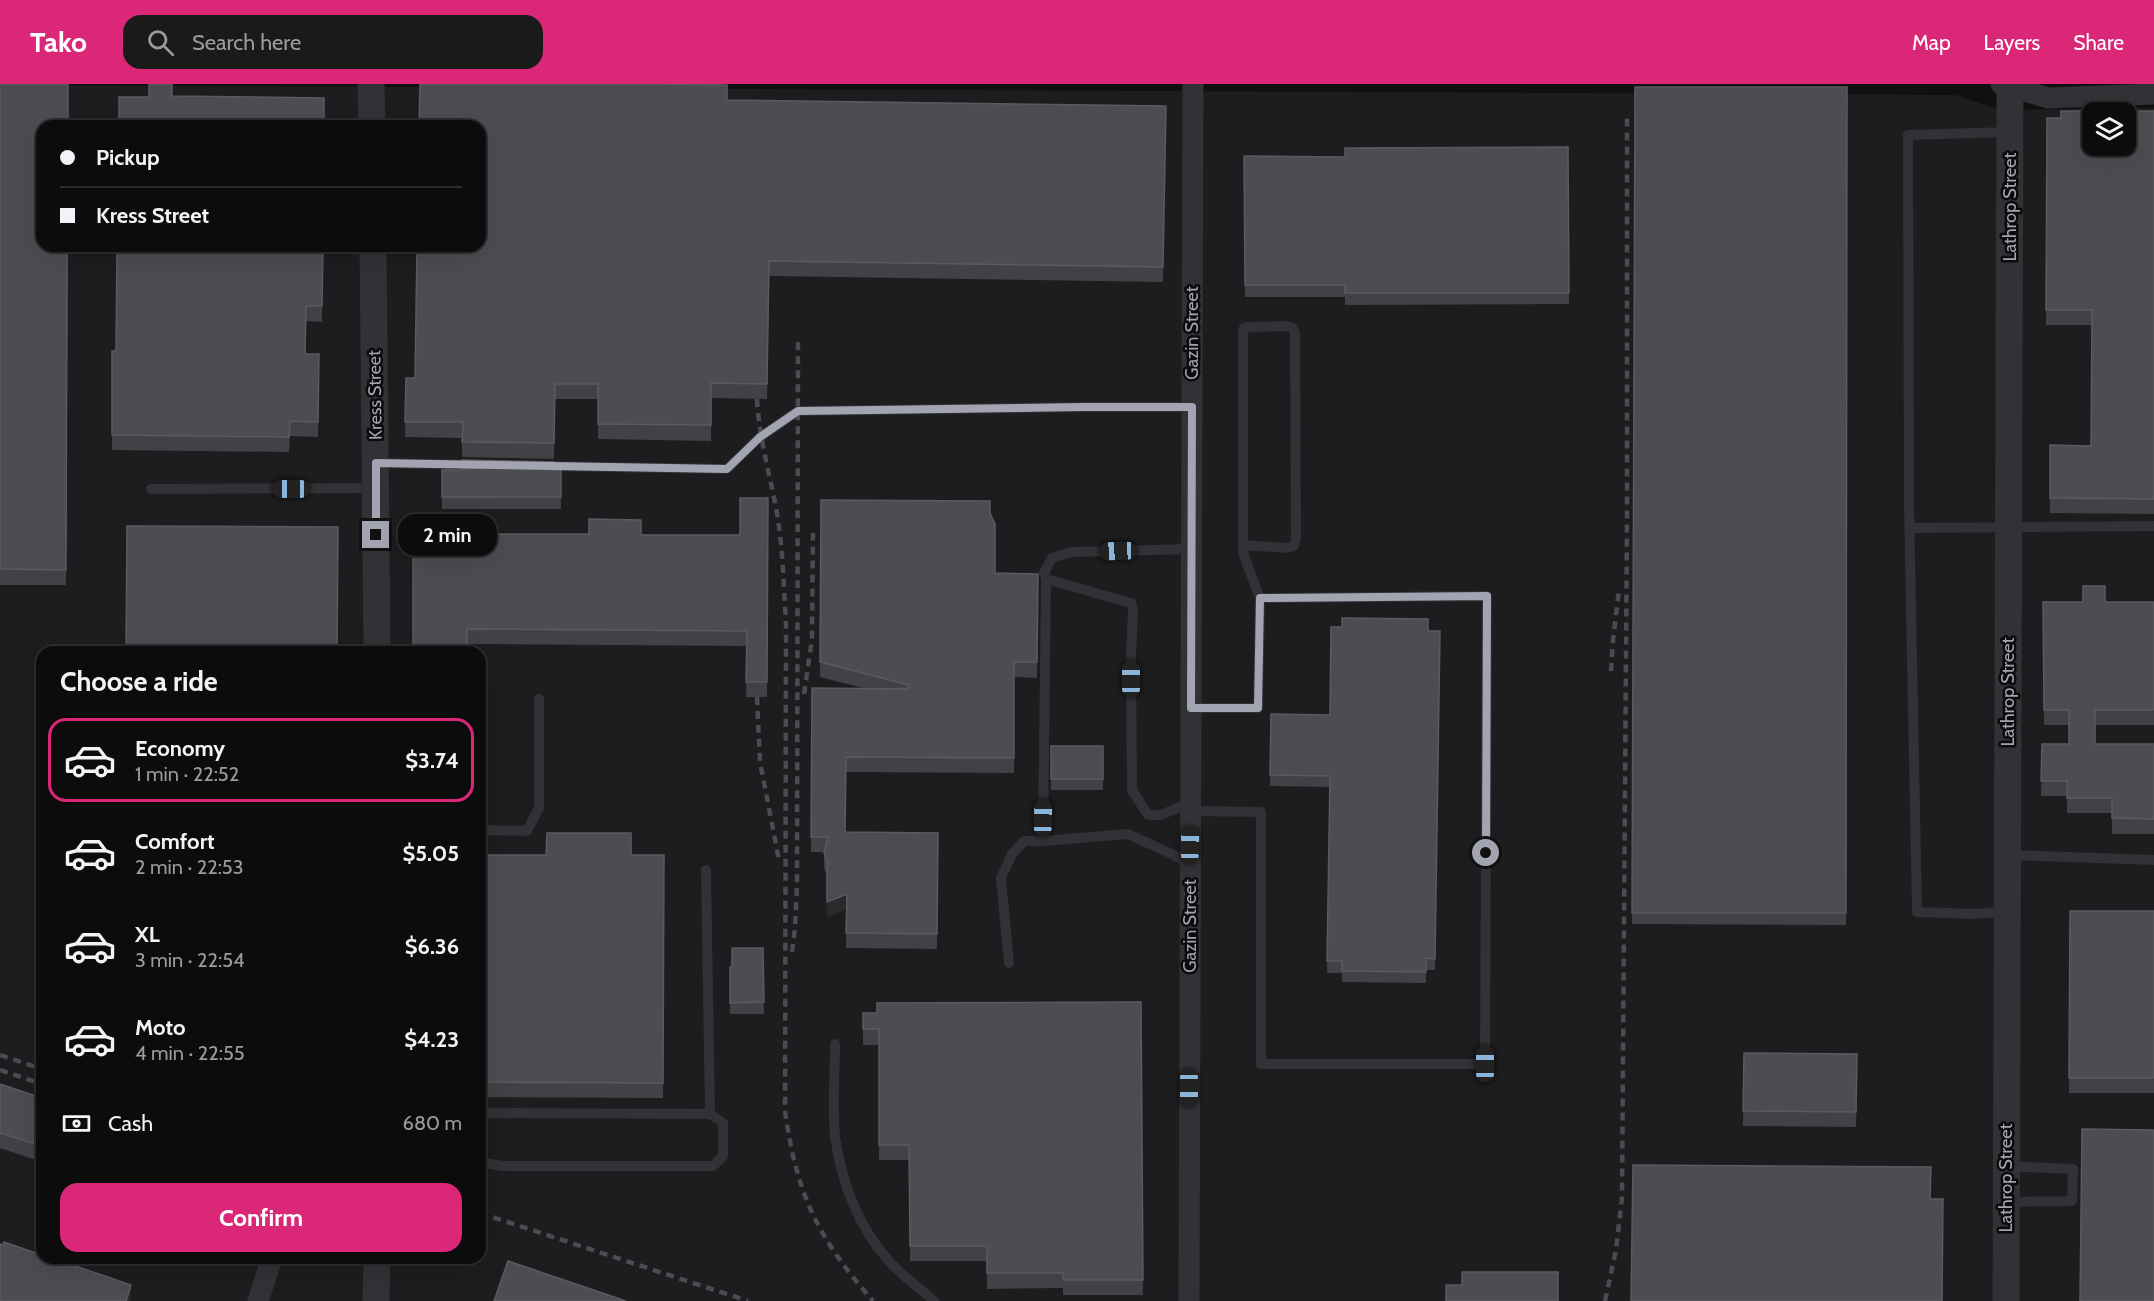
<!DOCTYPE html>
<html lang="en">
<head>
<meta charset="utf-8">
<style>
  :root { --surface:#0c0c0d; --page:#1a1a1b; --text:#f1f3f6; --muted:#9a9b9d; --line:#2c2c2e; --accent:#db2777 }
  body { margin:0; font-family:Cabin,sans-serif; background:var(--page); color:var(--text); height:100vh; display:flex; flex-direction:column; font-size:22px; white-space:nowrap }
  * { box-sizing:border-box; margin:0 }
  p { font-size:20px; color:var(--muted) }
  .icon { flex:none; width:33px; height:33px; fill:none; stroke:currentColor; stroke-width:2; stroke-linecap:round; stroke-linejoin:round }
  .map { position:relative; flex:1; overflow:hidden }
  .panel { position:absolute; left:36px; top:562px; width:450px; height:618px; display:flex; flex-direction:column; background:var(--surface); border-radius:18px; box-shadow:0 6px 24px #0002,0 0 0 2px var(--line) }
  .panel>* { flex:none }
  .guide { position:absolute; left:36px; top:36px; width:450px; height:132px; border-radius:18px; box-shadow:0 6px 24px #0002,0 0 0 2px var(--line); display:grid; align-content:center; height:132px; padding:0 24px; background:var(--surface) }
  .controls { position:absolute; left:2082px; top:18px; display:grid; gap:12px }
  .controls a { display:grid; place-items:center; width:54px; height:54px; border-radius:12px; background:var(--surface); box-shadow:0 6px 24px #0002,0 0 0 2px var(--line); font-size:30px }
  .end { position:absolute; width:27px; height:27px; margin:-14px; border:8px solid #a2a4b1; background:#111; box-shadow:0 0 0 3px #111 }
  .from { border-radius:50% }
  .bubble { position:absolute; height:42px; border-radius:18px; background:var(--surface); box-shadow:0 6px 24px #0002,0 0 0 2px var(--line); font-size:20px; font-weight:700; line-height:42px; text-align:center }
  .car { position:absolute; width:18px; height:36px; margin:-18px -9px; border-radius:8px; box-shadow:0 0 4px 2px #0007; background:linear-gradient(#222 24%,#8ab4d8 0 40%,#222 0 76%,#8ab4d8 0 86%,#222 0) }
  .guide b { display:flex; align-items:center; gap:21px; height:57px; font-size:22px }
  .guide b+b { border-top:2px solid var(--line) }
  .guide i { width:15px; height:15px; background:var(--text) }
  ul { padding:0; list-style:none }
  li { display:flex; align-items:center; gap:18px; height:84px; margin:0 12px 9px; padding:0 12px; border:3px solid transparent; border-radius:18px }
  li div { flex:1 }
  li b { display:block; font-size:22px }
  li em { font-style:normal; font-weight:700 }
  li.current { border-color:var(--accent) }
  li>.icon { width:54px; height:54px; stroke-width:1.5 }
  h2 { padding:0 24px; font-size:27px; line-height:72px }
  .pay { display:flex; align-items:center; gap:15px; height:66px; padding:0 24px; font-size:22px }
  .pay p { margin-inline-start:auto }
  .primary-button { display:flex; gap:12px; margin-top:auto; padding:12px 24px }
  .primary-button a { flex:1; height:69px; border-radius:18px; background:var(--accent); color:#fff; font-size:24px; font-weight:700; line-height:69px; text-align:center }
  header { display:flex; align-items:center; gap:36px; box-sizing:border-box; height:84px; padding:0 30px; background:var(--accent); color:#fff }
  header strong { font-size:28px }
  nav { display:flex; gap:33px; margin-inline-start:auto; font-size:21px }
  .search { width:420px; height:54px; background:var(--page); display:flex; align-items:center; gap:15px; box-sizing:border-box; padding:0 21px; border-radius:18px; color:var(--muted); font-size:22px }
  .map>svg:first-child { display:block }
  .built { fill:#1d1c1e; fill-rule:evenodd }
  .lines { fill:none; stroke-linecap:round; stroke-linejoin:round }
  .service { stroke:#313136; stroke-width:10 }
  .minor { stroke:#313136; stroke-width:21 }
  .tertiary { stroke:#313136; stroke-width:27 }
  .rail { stroke:#4b4b51; stroke-width:4.5; stroke-dasharray:8 6; stroke-linecap:butt }
  .wall { fill:#424146 }
  .shaded-wall { fill:#2a292c }
  .building { fill:#4d4c52; stroke:#5a5a60; stroke-width:1.5; fill-rule:evenodd }
  .route { stroke:#a2a4b1; stroke-width:8 }
  .labels { text-anchor:middle; stroke-width:5; stroke-linejoin:round; paint-order:stroke }
  .street-label { font-size:18px; fill:#a2a4b1; stroke:#0b0b0c }
</style>
</head>
<body>
<header>
<strong>Tako</strong>
<div class="search"><svg class="icon" aria-label="search" viewBox="0 0 24 24"><circle cx="10" cy="10" r="6"/><path d="M15 15l6 6"/></svg>Search here</div>
<nav><a>Map</a><a>Layers</a><a>Share</a></nav>
</header>
<div class="map">
<svg width="2154" height="1217" viewBox="0 0 2154 1217">
  <rect width="100%" height="100%" fill="#101011"/>
  <path class="built" d="M0 1 1955 11 2000 26 2154 24V1217H0ZM2092 28H2126V62H2092ZM42 42H480V162H42ZM42 568H480V1174H42Z"/>
  <g class="lines">
    <g class="service">
      <path d="M377 379 475 381"/>
      <path d="M542 382 727 385 760 353 798 327 1084 323H1192"/>
      <path d="M151 405 376 404"/>
      <path d="M1910 444 2154 442"/>
      <path d="M1243 461 1287 464 1294 462 1296 455 1295 250 1293 244 1287 242 1249 243 1244 244 1243 249V461L1244 472 1260 514"/>
      <path d="M1191 718 1161 731H1148L1132 706 1131 573 1133 526 1131 519 1046 495 1044 489 1052 474 1072 468 1192 465"/>
      <path d="M1191 727 1261 728V980H1485L1487 512 1260 514 1258 624H1191"/>
      <path d="M480 746 527 747 539 724V615"/>
      <path d="M1043 757 1046 495"/>
      <path d="M2008 771 2154 776"/>
      <path d="M706 786 710 1030"/>
      <path d="M2007 827 1975 830 1917 828 1909 423 1908 51 2009 48"/>
      <path d="M1009 879 1001 794 1012 770 1024 757H1043L1128 750 1189 778"/>
      <path d="M835 960C835 990 832 1022 835 1052 841 1097 858 1143 889 1177 902 1192 920 1204 934 1217"/>
      <path d="M480 1029 710 1030 723 1039V1072L713 1082H502L480 1078"/>
      <path d="M2006 1118 2072 1117 2073 1085 2007 1082"/>
    </g>
    <g class="minor">
      <path d="M2001 0 2048 14 2154 10"/>
      <path d="M258 1217 272 1174"/>
      <path d="M1189 1217 1193 0"/>
    </g>
    <g class="tertiary">
      <path d="M371 0 372 42"/>
      <path d="M373 162 377 568"/>
      <path d="M376 1217 377 1174"/>
      <path d="M2006 1217 2010 0"/>
    </g>
    <g class="rail">
      <path d="M757 315C759 354 770 391 777 429 783 466 784 504 786 541L785 1027C797 1111 817 1153 873 1217"/>
      <path d="M1611 587 1613 556 1619 506"/>
      <path d="M804 610 812 555 813 449"/>
      <path d="M757 613 760 678 779 776"/>
      <path d="M792 868 795 844 797 803 798 253"/>
      <path d="M0 971 42 985"/>
      <path d="M0 986 42 1000"/>
      <path d="M480 1129 748 1217"/>
      <path d="M1605 1217 1616 1166 1622 1114 1627 433V29"/>
    </g>
  </g>
  <g class="wall">
    <path d="M0 0 68 162 66 501H0Z"/>
    <path d="M1635 3H1847L1846 841 1632 840Z"/>
    <path d="M727 16 1166 22 1163 198 769 192 767 315 711 314V357L598 355V315H555L554 375 462 373V354L405 353 406 294H415Z"/>
    <path d="M2154 27V430L2050 429V361L2091 362 2092 241H2046L2047 34H2061Z"/>
    <path d="M1568 63 1569 220 1345 221V213H1245L1244 72 1345 73Z"/>
    <path d="M323 162 322 238 306 237 305 270H319L318 353 290 352 289 368 112 366V267H116Z"/>
    <rect x="442" y="386" width="119" height="39"/>
    <path d="M768 414 767 613H746L747 562 467 560 413 568 641 451H740Z"/>
    <path d="M821 416 990 429 995 489 1038 490 1037 594 1014 593V689L846 688 845 748 938 749 937 865 846 864V825L827 833V792L824 784V768H811L812 604H863L820 593Z"/>
    <path d="M2043 518H2154V641H2095V660H2154V750H2112V729H2067V712H2041L2042 660H2069V641H2044Z"/>
    <path d="M1428 547H1440L1435 886H1426V899L1342 898V889H1327L1330 703 1270 702 1271 630 1330 631Z"/>
    <rect x="1051" y="662" width="52" height="44"/>
    <path d="M480 771H664L663 1014 480 1013Z"/>
    <path d="M2070 827H2154V1009H2069Z"/>
    <path d="M763 864 764 930H730V883H732Z"/>
    <path d="M1141 918 1143 1211H1063V1204L987 1205V1177H910L909 1076H879V961H863V929Z"/>
    <path d="M1744 969 1857 970 1856 1043 1743 1042Z"/>
    <path d="M0 1000 42 1014V1078L0 1064Z"/>
  </g>
  <g class="shaded-wall">
    <path d="M847 810V825L827 833V818Z"/>
    <path d="M131 1201V1217H126Z"/>
  </g>
  <g class="building">
    <path d="M0 0H68V42H42V162H67L66 486 0 485Z"/>
    <path d="M149 0H172V12L324 14V42H119V13H149Z"/>
    <path d="M420 0H652L727 1V16L1166 22 1163 183 769 177 767 300 711 299V341L598 340V300H555L554 359 462 358 463 338H405L406 294H415L417 162H480V42H419Z"/>
    <path d="M1635 3H1847L1846 829H1632Z"/>
    <path d="M2061 27H2154V415L2050 414V361L2091 362 2092 226H2046L2047 34H2061ZM2092 28H2126V62H2092Z"/>
    <path d="M1568 63 1569 209H1345V201H1245L1244 72 1345 73V64Z"/>
    <path d="M117 162H323L322 222H306L305 270H319L318 338 290 337 289 353 112 351V267H116Z"/>
    <path d="M462 376 554 378V386H561V413H442V386H462Z"/>
    <path d="M740 414H768L767 598H746L747 547 467 545V568H413V450H589V435L641 436V451H740Z"/>
    <path d="M821 416 990 417V429L995 440V489L1038 490 1037 578H1014V674L846 673 845 748 938 749 937 850 846 849 847 810 827 818V777L824 769 828 753H811L812 604 908 605 909 601 820 578Z"/>
    <path d="M127 442 338 443 337 568H126Z"/>
    <path d="M2083 502H2105V518H2154V626H2095V660H2154V735L2112 734V714H2067V697H2041L2042 660H2069V626H2044L2043 518H2083Z"/>
    <path d="M1342 534 1428 535V547H1440L1435 875 1426 874V888L1342 887V877H1327L1330 692 1270 691 1271 630 1330 631 1331 543H1342Z"/>
    <rect x="1051" y="662" width="52" height="33"/>
    <path d="M547 749H631V771H664L663 999 480 998V771H546Z"/>
    <path d="M2070 827H2154V994H2069Z"/>
    <path d="M732 864H763L764 918 730 919V883H732Z"/>
    <path d="M1141 918 1143 1196H1063V1189H987V1162H910L909 1061H879V945H863V929H877V919Z"/>
    <path d="M1744 969 1857 970 1856 1028 1743 1027Z"/>
    <path d="M0 1000 42 1014V1062L0 1049Z"/>
    <path d="M2082 1045 2154 1046V1217H2080Z"/>
    <path d="M1633 1081 1931 1083 1930 1115H1943L1942 1217H1631Z"/>
    <path d="M4 1158 42 1171V1174H52L131 1201 126 1217H0V1160L3 1161Z"/>
    <path d="M508 1177 626 1217H494Z"/>
    <path d="M1462 1188H1558V1217H1446V1201H1462Z"/>
  </g>
  <g class="lines">
    <path class="route" d="M376 451V379L727 385 760 353 798 327 1084 323H1192L1191 624H1258L1260 514 1487 512 1486 769"/>
  </g>
  <g class="labels">
    <g class="street-label">
      <text transform="translate(2010 123) rotate(-90)" y="6">Lathrop Street</text>
      <text transform="translate(1192 249) rotate(-90)" y="6">Gazin Street</text>
      <text transform="translate(375 311) rotate(-91)" y="6">Kress Street</text>
      <text transform="translate(2008 608) rotate(-90)" y="6">Lathrop Street</text>
      <text transform="translate(1190 842) rotate(-90)" y="6">Gazin Street</text>
      <text transform="translate(2006 1094) rotate(-90)" y="6">Lathrop Street</text>
    </g>
  </g>
</svg>
<div class="controls">
<a><svg class="icon" aria-label="layers" viewBox="0 0 24 24"><path d="M12 4l9 5-9 5-9-5zM3 14l9 5 9-5"/></svg></a>
</div>
<i class="end from" style="left:1486px;top:769px"></i>
<i class="end" style="left:376px;top:451px"></i>
<div class="bubble" style="left:398px;top:430px;width:99px">2 min</div>
<i class="car" style="left:291px;top:405px;rotate:270deg"></i>
<i class="car" style="left:1118px;top:467px;rotate:268deg"></i>
<i class="car" style="left:1131px;top:595px;rotate:0deg"></i>
<i class="car" style="left:1043px;top:734px;rotate:1deg"></i>
<i class="car" style="left:1190px;top:761px;rotate:1deg"></i>
<i class="car" style="left:1485px;top:980px;rotate:0deg"></i>
<i class="car" style="left:1189px;top:1004px;rotate:180deg"></i>
<div class="guide">
<b><i class="from"></i>Pickup</b>
<b><i></i>Kress Street</b>
</div>
<section class="panel">
<h2>Choose a ride</h2>
<ul>
<li class="current"><svg class="icon" aria-label="car" viewBox="0 0 24 24"><path d="M5 17H2v-5l4-1 3-4h7l3 4 3 1v5h-3M9 17h6M6 11h13"/><circle cx="7" cy="17" r="2"/><circle cx="17" cy="17" r="2"/></svg><div><b>Economy</b><p>1 min · 22:52</p></div><em>$3.74</em></li>
<li><svg class="icon" aria-label="car" viewBox="0 0 24 24"><path d="M5 17H2v-5l4-1 3-4h7l3 4 3 1v5h-3M9 17h6M6 11h13"/><circle cx="7" cy="17" r="2"/><circle cx="17" cy="17" r="2"/></svg><div><b>Comfort</b><p>2 min · 22:53</p></div><em>$5.05</em></li>
<li><svg class="icon" aria-label="car" viewBox="0 0 24 24"><path d="M5 17H2v-5l4-1 3-4h7l3 4 3 1v5h-3M9 17h6M6 11h13"/><circle cx="7" cy="17" r="2"/><circle cx="17" cy="17" r="2"/></svg><div><b>XL</b><p>3 min · 22:54</p></div><em>$6.36</em></li>
<li><svg class="icon" aria-label="car" viewBox="0 0 24 24"><path d="M5 17H2v-5l4-1 3-4h7l3 4 3 1v5h-3M9 17h6M6 11h13"/><circle cx="7" cy="17" r="2"/><circle cx="17" cy="17" r="2"/></svg><div><b>Moto</b><p>4 min · 22:55</p></div><em>$4.23</em></li>
</ul>
<div class="pay"><svg class="icon" aria-label="cash" viewBox="0 0 24 24"><path d="M3 7h18v10H3z"/><circle cx="12" cy="12" r="2"/></svg>Cash<p>680 m</p></div>
<div class="primary-button"><a>Confirm</a></div>
</section>
</div>
</body>
</html>
